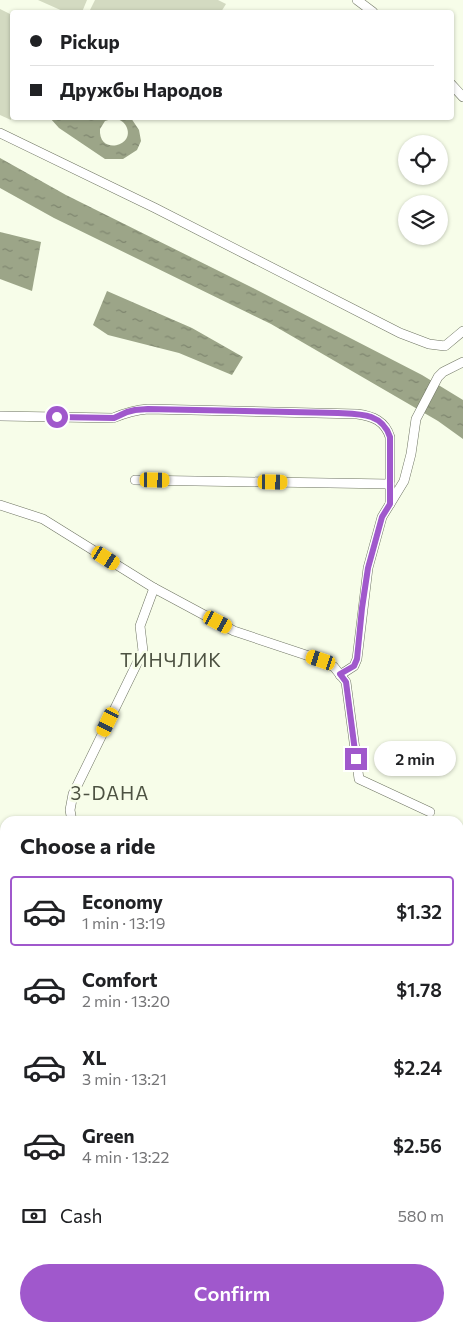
<!DOCTYPE html>
<html lang="en">
<head>
<meta charset="utf-8">
<style>
  :root { --surface:#fff; --page:#f2f2f2; --text:#202124; --muted:#757577; --line:#e0e0e0; --accent:#a058cc }
  body { margin:0; font-family:Commissioner,sans-serif; background:var(--page); color:var(--text); height:100vh; display:flex; flex-direction:column; font-size:19px; white-space:nowrap }
  * { box-sizing:border-box; margin:0 }
  p { font-size:16px; color:var(--muted) }
  .icon { flex:none; width:28px; height:28px; fill:none; stroke:currentColor; stroke-width:2; stroke-linecap:round; stroke-linejoin:round }
  .map { position:relative; flex:1; overflow:hidden }
  .details { position:absolute; left:0px; top:816px; width:464px; height:516px; display:flex; flex-direction:column; background:var(--surface); border-radius:15px 15px 0 0; box-shadow:0 1px 4px #0004 }
  .details>* { flex:none }
  .hud { position:absolute; left:10px; top:10px; width:444px; height:110px; border-radius:5px; box-shadow:0 1px 4px #0004; display:grid; align-content:center; height:110px; padding:0 20px; background:var(--surface) }
  .fabs { position:absolute; left:398px; top:135px; display:grid; gap:10px }
  .fabs a { display:grid; place-items:center; width:50px; height:50px; border-radius:50%; background:var(--surface); box-shadow:0 1px 4px #0004; font-size:25px }
  .end { position:absolute; width:22px; height:22px; margin:-11px; border:6px solid #a058cc; background:#fff; box-shadow:0 0 0 2px #fff }
  .from { border-radius:50% }
  .bubble { position:absolute; height:35px; border-radius:18px; background:var(--surface); box-shadow:0 1px 4px #0004; font-size:16px; font-weight:600; line-height:35px; text-align:center }
  .car { position:absolute; width:15px; height:30px; margin:-15px -8px; border-radius:6px; box-shadow:0 0 4px 1px #0007; background:linear-gradient(#f5c518 24%,#345 0 40%,#f5c518 0 76%,#345 0 86%,#f5c518 0) }
  .hud b { display:flex; align-items:center; gap:18px; height:48px; font-size:19px }
  .hud b+b { border-top:1px solid var(--line) }
  .hud i { width:12px; height:12px; background:var(--text) }
  ul { padding:0; list-style:none }
  li { display:flex; align-items:center; gap:15px; height:70px; margin:0 10px 8px; padding:0 10px; border:2px solid transparent; border-radius:5px }
  li div { flex:1 }
  li b { display:block; font-size:19px }
  li em { font-style:normal; font-weight:600 }
  li.selected { border-color:var(--accent) }
  li>.icon { width:45px; height:45px; stroke-width:1.5 }
  h2 { padding:0 20px; font-size:22px; line-height:60px }
  .pay { display:flex; align-items:center; gap:12px; height:55px; padding:0 20px; font-size:19px }
  .pay p { margin-inline-start:auto }
  .button { display:flex; gap:10px; margin-top:auto; padding:10px 20px }
  .button a { flex:1; height:58px; border-radius:30px; background:var(--accent); color:#fff; font-size:20px; font-weight:600; line-height:58px; text-align:center }
  .map>svg:first-child { display:block }
  .garden { fill:#d3dac1 }
  .water { fill:url(#water-ripples); fill-rule:evenodd }
  .lines { fill:none; stroke-linecap:round; stroke-linejoin:round }
  .minor-casing { stroke:#6d7361; stroke-width:10 }
  .primary-casing { stroke:#6d7361; stroke-width:16 }
  .minor { stroke:#fff; stroke-width:9 }
  .primary { stroke:#fff; stroke-width:15 }
  .rail-casing { stroke:#7e8275; stroke-width:4.5 }
  .rail { stroke:#f7fde9; stroke-width:2.5; stroke-dasharray:8; stroke-linecap:butt }
  .route { stroke:#a058cc; stroke-width:6 }
  .labels { text-anchor:middle; stroke-width:5; stroke-linejoin:round; paint-order:stroke }
  .neighbourhood-label { font-size:19px; letter-spacing:1px; fill:#4d5242; stroke:#f7fde9 }
</style>
</head>
<body>
<div class="map">
<svg width="463" height="1332" viewBox="0 0 463 1332">
  <defs>
    <pattern id="water-ripples" width="26" height="14" patternUnits="userSpaceOnUse" patternTransform="scale(1.25)"><rect width="26" height="14" fill="#9ca588"/><path d="M2 4q2-2 4 0t4 0M15 11q2-2 4 0t4 0" fill="none" stroke="#7f866f"/></pattern>
  </defs>
  <rect width="100%" height="100%" fill="#f7fde9"/>
  <g class="garden">
    <path d="M38 0H87L82 12H65Z"/>
    <path d="M95 0H218L226 4 221 12H89Z"/>
    <path d="M0 9 12 15V116L11 120 0 115Z"/>
  </g>
  <g class="water">
    <path d="M50 118H131L139 130 141 141 137 150 123 159H105L59 128ZM115 118C120 120 125 122 127 128 134 147 98 155 100 129L105 121Z"/>
    <path d="M0 158 66 195 253 288 422 375 463 400V439L438 421 271 324 54 218 0 188Z"/>
    <path d="M0 232 41 242 32 291 0 279Z"/>
    <path d="M107 291 192 328 243 357 232 375 179 353 108 335 93 325Z"/>
  </g>
  <g class="lines">
    <g class="minor-casing">
      <g id="minor">
        <path d="M357 0 373 12"/>
        <path d="M451 84 463 97"/>
        <path d="M0 133 155 208 400 333 429 344 445 346 463 331"/>
        <path d="M0 416 113 418C125 413 135 410 148 409L357 414C373 416 385 421 390 437V504"/>
        <path d="M135 480 390 484"/>
        <path d="M0 505 43 519 154 588 234 631 321 660 334 667 346 682 359 779 430 812"/>
        <path d="M340 675 354 666 357 659 368 568 382 517 404 481 411 454 416 419 438 377 443 372 463 362"/>
        <path d="M72 821 70 810 73 794 143 651 140 626 154 588"/>
        <path d="M0 950 5 952"/>
        <path d="M459 1108 463 1109"/>
      </g>
    </g>
    <g class="primary-casing">
      <g id="primary">
        <path d="M0 1065 5 1067"/>
        <path d="M459 1207 463 1209"/>
      </g>
    </g>
    <use href="#minor" class="minor"/>
    <use href="#primary" class="primary"/>
    <g class="rail-casing">
      <g id="rail">
        <path d="M0 1172 5 1174"/>
        <path d="M0 1226 5 1229"/>
        <path d="M459 1258H463"/>
        <path d="M0 1274 5 1276"/>
        <path d="M150 1328 155 1332"/>
        <path d="M261 1328 267 1332"/>
      </g>
    </g>
    <use href="#rail" class="rail"/>
  </g>
  <g class="lines">
    <path class="route" d="M57 417 114 418 127 412 135 410 148 409 338 413C360 414 382 413 390 437V504L382 517 368 568 362 608 357 659 354 666 340 674 346 682 356 759"/>
  </g>
  <g class="labels">
    <g class="neighbourhood-label">
      <text x="171" y="667">ТИНЧЛИК</text>
      <text x="110" y="800">3-DAHA</text>
    </g>
  </g>
</svg>
<div class="fabs">
<a><svg class="icon" aria-label="locate" viewBox="0 0 24 24"><circle cx="12" cy="12" r="6"/><path d="M12 2v4M12 18v4M2 12h4M18 12h4"/></svg></a>
<a><svg class="icon" aria-label="layers" viewBox="0 0 24 24"><path d="M12 4l9 5-9 5-9-5zM3 14l9 5 9-5"/></svg></a>
</div>
<i class="end from" style="left:57px;top:417px"></i>
<i class="end" style="left:356px;top:759px"></i>
<div class="bubble" style="left:374px;top:741px;width:82px">2 min</div>
<i class="car" style="left:155px;top:480px;rotate:91deg"></i>
<i class="car" style="left:273px;top:482px;rotate:91deg"></i>
<i class="car" style="left:106px;top:558px;rotate:122deg"></i>
<i class="car" style="left:218px;top:622px;rotate:118deg"></i>
<i class="car" style="left:321px;top:660px;rotate:288deg"></i>
<i class="car" style="left:108px;top:722px;rotate:206deg"></i>
<div class="hud">
<b><i class="from"></i>Pickup</b>
<b><i></i>Дружбы Народов</b>
</div>
<section class="details">
<h2>Choose a ride</h2>
<ul>
<li class="selected"><svg class="icon" aria-label="car" viewBox="0 0 24 24"><path d="M5 17H2v-5l4-1 3-4h7l3 4 3 1v5h-3M9 17h6M6 11h13"/><circle cx="7" cy="17" r="2"/><circle cx="17" cy="17" r="2"/></svg><div><b>Economy</b><p>1 min · 13:19</p></div><em>$1.32</em></li>
<li><svg class="icon" aria-label="car" viewBox="0 0 24 24"><path d="M5 17H2v-5l4-1 3-4h7l3 4 3 1v5h-3M9 17h6M6 11h13"/><circle cx="7" cy="17" r="2"/><circle cx="17" cy="17" r="2"/></svg><div><b>Comfort</b><p>2 min · 13:20</p></div><em>$1.78</em></li>
<li><svg class="icon" aria-label="car" viewBox="0 0 24 24"><path d="M5 17H2v-5l4-1 3-4h7l3 4 3 1v5h-3M9 17h6M6 11h13"/><circle cx="7" cy="17" r="2"/><circle cx="17" cy="17" r="2"/></svg><div><b>XL</b><p>3 min · 13:21</p></div><em>$2.24</em></li>
<li><svg class="icon" aria-label="car" viewBox="0 0 24 24"><path d="M5 17H2v-5l4-1 3-4h7l3 4 3 1v5h-3M9 17h6M6 11h13"/><circle cx="7" cy="17" r="2"/><circle cx="17" cy="17" r="2"/></svg><div><b>Green</b><p>4 min · 13:22</p></div><em>$2.56</em></li>
</ul>
<div class="pay"><svg class="icon" aria-label="cash" viewBox="0 0 24 24"><path d="M3 7h18v10H3z"/><circle cx="12" cy="12" r="2"/></svg>Cash<p>580 m</p></div>
<div class="button"><a>Confirm</a></div>
</section>
</div>
</body>
</html>
